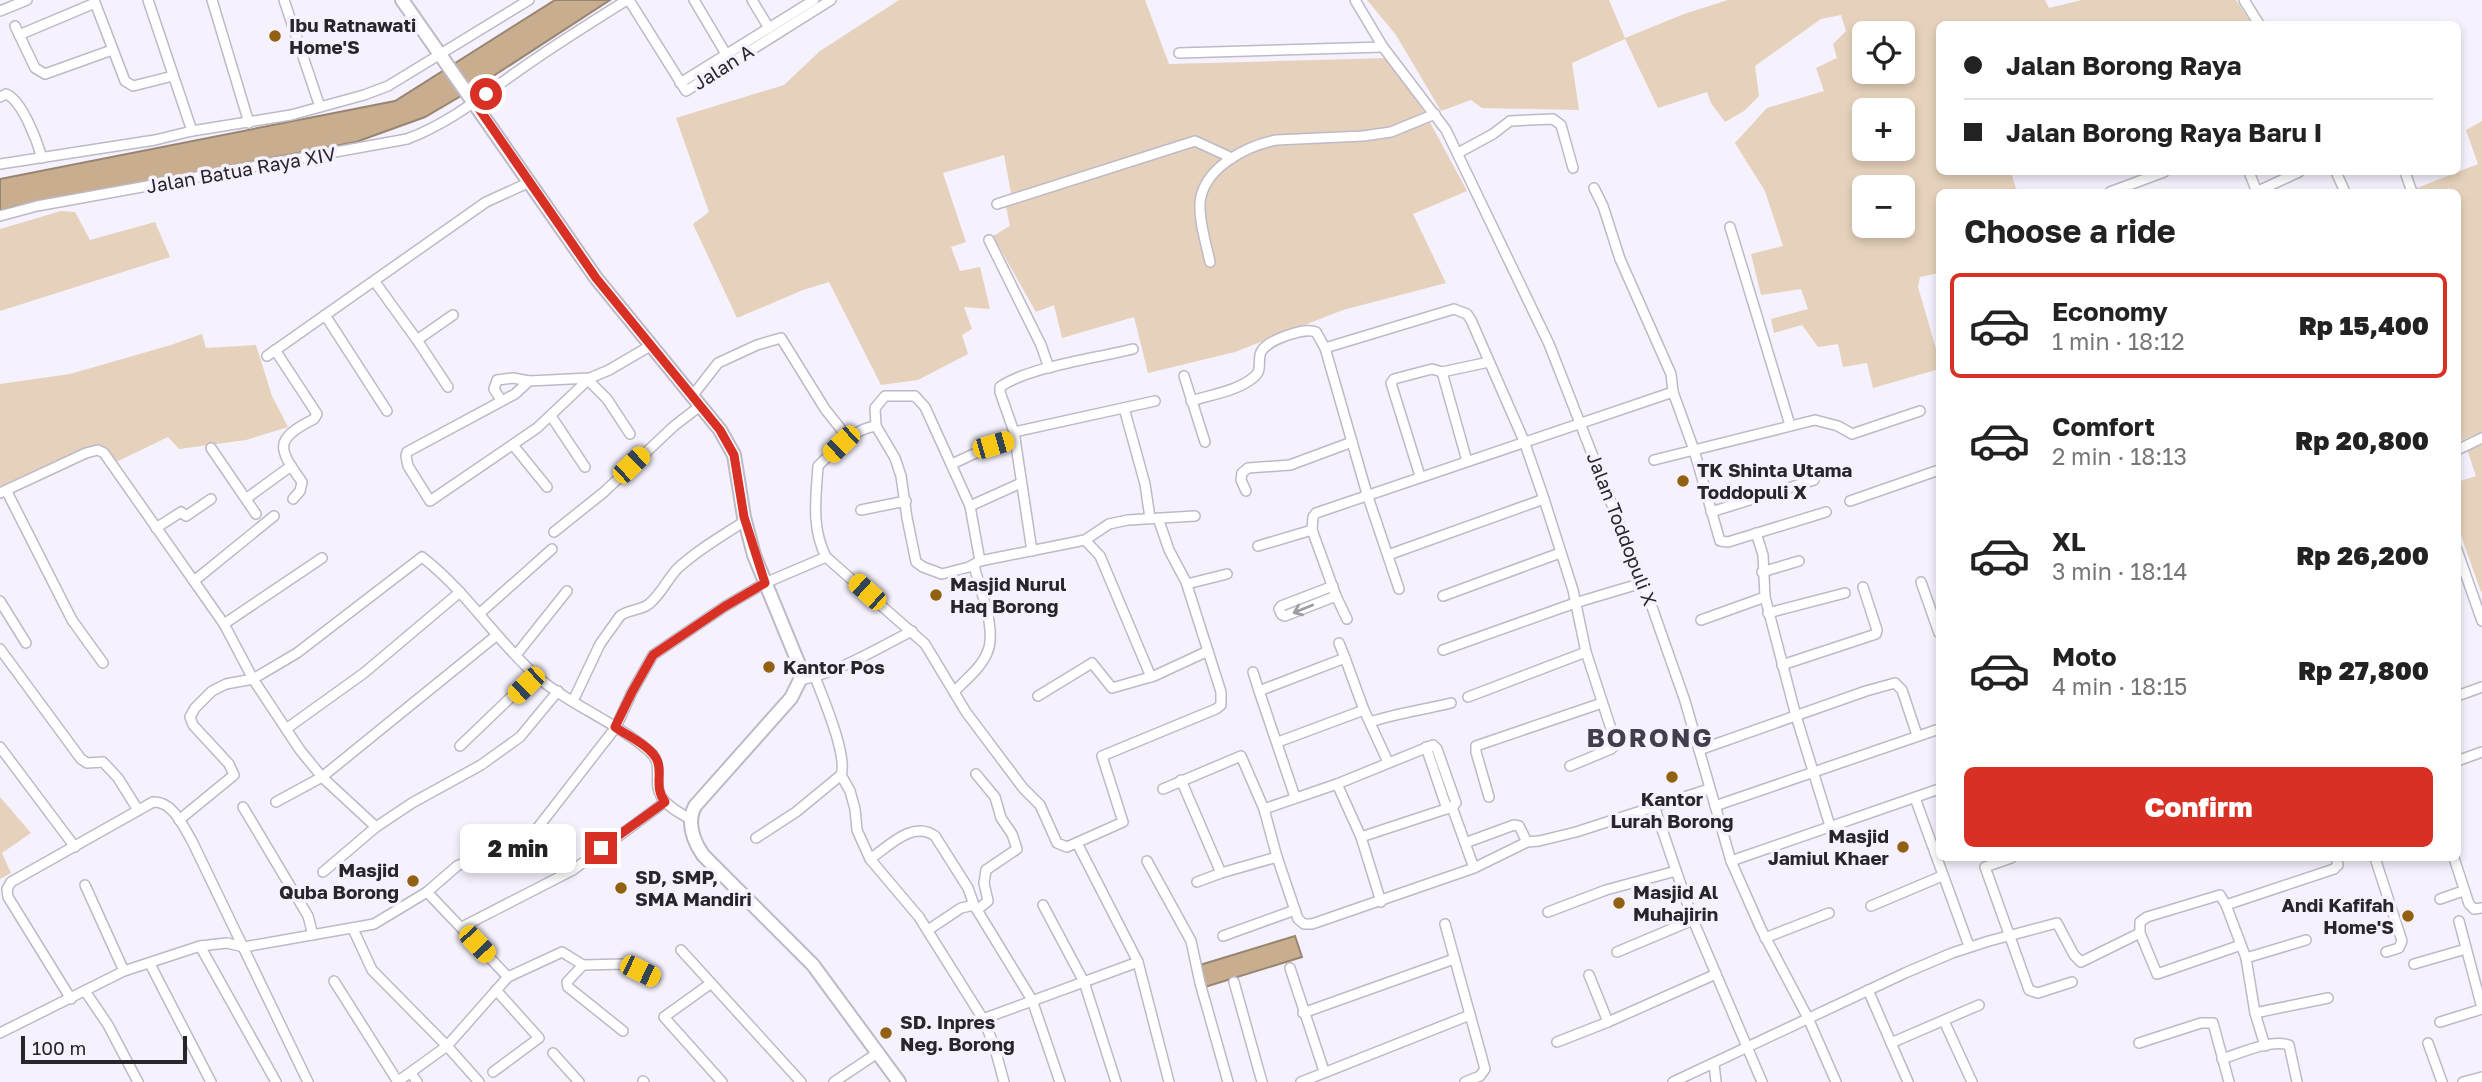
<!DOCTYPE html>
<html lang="en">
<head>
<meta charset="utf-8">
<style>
  :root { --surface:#fff; --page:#f6f6f6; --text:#222; --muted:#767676; --line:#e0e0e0; --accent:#d93025 }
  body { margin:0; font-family:"Golos Text",sans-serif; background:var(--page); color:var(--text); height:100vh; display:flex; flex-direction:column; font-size:26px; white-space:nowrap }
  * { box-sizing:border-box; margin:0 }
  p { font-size:23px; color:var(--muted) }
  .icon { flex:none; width:38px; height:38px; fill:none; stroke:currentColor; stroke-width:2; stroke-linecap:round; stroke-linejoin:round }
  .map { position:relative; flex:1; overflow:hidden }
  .details { position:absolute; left:1936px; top:189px; width:525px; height:672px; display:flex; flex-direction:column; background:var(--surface); border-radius:10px; box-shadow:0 4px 10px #0003 }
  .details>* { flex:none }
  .guide { position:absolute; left:1936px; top:21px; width:525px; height:154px; border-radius:10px; box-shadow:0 4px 10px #0003; display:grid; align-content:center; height:154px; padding:0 28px; background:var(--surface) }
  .fabs { position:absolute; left:1852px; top:21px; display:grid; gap:14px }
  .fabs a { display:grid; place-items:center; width:63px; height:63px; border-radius:10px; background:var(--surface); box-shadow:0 4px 10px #0003; font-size:35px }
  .scale { position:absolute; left:21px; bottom:18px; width:166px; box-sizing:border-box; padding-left:7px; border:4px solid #28252b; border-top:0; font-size:19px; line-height:24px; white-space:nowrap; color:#28252b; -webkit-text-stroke:5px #f5f1fd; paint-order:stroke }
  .end { position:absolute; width:32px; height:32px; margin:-16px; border:9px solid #d93025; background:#fff; box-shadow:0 0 0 4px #fff }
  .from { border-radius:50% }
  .bubble { position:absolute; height:49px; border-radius:10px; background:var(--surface); box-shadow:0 4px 10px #0003; font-size:23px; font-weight:800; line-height:49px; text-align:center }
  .car { position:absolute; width:21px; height:42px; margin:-21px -10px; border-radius:9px; box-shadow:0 0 5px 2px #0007; background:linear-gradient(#f5c518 24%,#345 0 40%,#f5c518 0 76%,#345 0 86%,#f5c518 0) }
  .guide b { display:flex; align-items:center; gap:24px; height:66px; font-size:26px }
  .guide b+b { border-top:2px solid var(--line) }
  .guide i { width:18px; height:18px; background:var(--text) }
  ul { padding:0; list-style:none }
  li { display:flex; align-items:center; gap:21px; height:105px; margin:0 14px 10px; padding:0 14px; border:4px solid transparent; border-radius:10px }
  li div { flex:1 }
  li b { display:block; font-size:26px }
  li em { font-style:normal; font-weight:800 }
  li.active { border-color:var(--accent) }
  li>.icon { width:63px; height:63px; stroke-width:1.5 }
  h2 { padding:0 28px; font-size:32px; line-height:84px }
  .action { display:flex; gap:14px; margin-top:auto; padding:14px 28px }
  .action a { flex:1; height:80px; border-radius:10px; background:var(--accent); color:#fff; font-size:28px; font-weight:800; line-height:80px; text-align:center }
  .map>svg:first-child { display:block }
  .green { fill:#e6d2bc; fill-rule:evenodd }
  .water { fill:#c8ae8f; stroke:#988571; stroke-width:2 }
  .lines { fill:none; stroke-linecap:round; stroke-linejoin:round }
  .street-casing { stroke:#beb9c7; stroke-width:12 }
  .secondary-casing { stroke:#beb9c7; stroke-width:16 }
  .street { stroke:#fff; stroke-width:9 }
  .secondary { stroke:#fff; stroke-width:12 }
  .oneway { stroke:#9e9da0 }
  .route { stroke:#d93025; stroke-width:9 }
  .poi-dot { fill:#926011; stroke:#f5f1fd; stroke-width:2.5 }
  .labels { text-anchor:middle; stroke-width:7; stroke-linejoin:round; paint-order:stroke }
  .poi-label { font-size:19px; font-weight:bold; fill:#28252b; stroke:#f5f1fd; text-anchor:start }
  .street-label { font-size:19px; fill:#28252b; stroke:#f5f1fd }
  .district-label { font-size:26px; font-weight:bold; letter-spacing:2px; fill:#433e4b; stroke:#f5f1fd }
</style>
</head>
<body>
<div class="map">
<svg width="2482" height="1082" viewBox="0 0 2482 1082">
  <rect width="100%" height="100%" fill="#f5f1fd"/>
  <g class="green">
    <path d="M899 0H1145L1169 64 1386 58 1425 113 1467 191 1413 214 1446 283 1343 310 1235 352 1148 373 1134 317 1062 338 1054 305 1036 312 993 236 1010 226 1005 202 1011 193 1004 155 943 173 966 242 951 247 960 271 980 267 990 309 964 307 972 329 962 335 968 354 918 380 881 385 829 282 803 290 737 318 693 224 709 212 676 118 784 85 820 51Z"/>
    <path d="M1367 0H1609L1625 38 1684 14 1728 0H2045L2049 8 2082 0H2236L2252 24H1939V172H2011L2017 192H1939V273L1920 277 1918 287 1939 359V369L1873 388 1867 363 1843 367 1838 344 1818 347 1802 325 1774 333 1771 319 1808 309 1801 289 1761 295 1751 254 1783 246 1765 191 1735 143 1767 108 1824 91 1816 68 1837 58 1833 44 1846 31 1841 15 1821 19 1755 66 1759 96 1744 111 1725 122 1711 103 1707 92 1658 108 1625 39 1572 63 1579 110 1482 108 1471 100 1441 111 1396 35ZM1902 33V72H1864V33ZM1864 110H1902V149H1864ZM1902 187V226H1864V187Z"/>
    <path d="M2482 121V432L2457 442V213L2460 211 2457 205V192H2451L2449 188 2438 192H2419L2417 188 2478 164 2466 130Z"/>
    <path d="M61 211 75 212 90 240 155 222 170 257 0 311V229Z"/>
    <path d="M202 334 206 348 256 345 272 396 288 427 246 440 179 449 168 437 114 463 96 451 0 497V384L70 374 171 345Z"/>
    <path d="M2482 439V591L2481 592 2457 524V482L2476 476 2466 446Z"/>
    <path d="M0 797 31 833 2 853 11 873 0 879Z"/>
  </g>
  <g class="water">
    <path d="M555 0H610L478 86 425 117 356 142 13 207 0 211V179L395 101Z"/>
    <path d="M1295 936 1302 957 1205 987 1200 965Z"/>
  </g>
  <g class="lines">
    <g class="street-casing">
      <g id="street">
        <path d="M94 0 125 81 133 86 173 76"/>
        <path d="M148 0 192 131"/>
        <path d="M212 0 249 123"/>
        <path d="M284 0 320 107"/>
        <path d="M629 0 686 91 831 0"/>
        <path d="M694 0 726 54"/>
        <path d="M752 0 769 28"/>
        <path d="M1355 0 1383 47 1446 130 1549 344 1652 607 1685 701 1731 861 1761 929 1808 1018 1836 1082"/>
        <path d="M2244 0 2259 24"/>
        <path d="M0 11 27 0"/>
        <path d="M15 26 35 68 45 74 112 50"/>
        <path d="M19 35 95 3"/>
        <path d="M1179 53 1383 47"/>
        <path d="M680 83 814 0"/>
        <path d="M0 97 6 94C22 100 37 141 42 158"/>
        <path d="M1458 153 1493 134 1510 121 1553 119 1561 125 1573 168"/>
        <path d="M0 164 155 140 192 131 291 115 364 95 388 86 529 0"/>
        <path d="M2249 172 2257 192"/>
        <path d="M2336 172 2345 192"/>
        <path d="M2405 172 2412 192"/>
        <path d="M1594 188 1603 206 1620 259 1671 374 1673 392"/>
        <path d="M2110 192 2164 172"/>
        <path d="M2256 192 2299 172"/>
        <path d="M997 204 1195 141 1232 158"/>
        <path d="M0 216 37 206 407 139C453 122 491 89 531 62 563 40 595 20 627 0"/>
        <path d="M1730 227 1790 425"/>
        <path d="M989 240 1041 345 1049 368"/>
        <path d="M1210 262C1206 243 1199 222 1200 203 1203 168 1246 146 1276 140L1363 136 1391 132 1435 114"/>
        <path d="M375 282 417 340 448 387"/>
        <path d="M325 315 387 411"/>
        <path d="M417 340 453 315"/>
        <path d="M1325 348 1454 309 1467 314 1471 320 1524 441 1544 499 1573 590 1586 652 1615 741V745L1611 749 1570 766"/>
        <path d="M275 350 317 414 314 419C272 440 279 449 302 482L300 491 293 499"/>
        <path d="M267 356 486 202 530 182"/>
        <path d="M1184 376 1205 442"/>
        <path d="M590 378 537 428 430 501 408 466 406 456 407 452 515 394 529 381 590 378 609 370 650 346"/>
        <path d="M588 380 607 399 630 434"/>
        <path d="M693 395 718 363 757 345 781 338 825 409 848 438"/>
        <path d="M501 400 494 389 497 380 513 378 529 381"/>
        <path d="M1191 401C1210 395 1238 391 1254 377 1263 370 1257 361 1261 352 1267 340 1304 327 1316 332L1325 348 1367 494 1399 589"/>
        <path d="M1124 408 1145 484 1150 518"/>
        <path d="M551 416 585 467"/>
        <path d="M876 426 875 408 885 396H915L925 407 970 506 980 561"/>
        <path d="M1014 432 1155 401"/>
        <path d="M513 445 547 487"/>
        <path d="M211 448 256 514"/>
        <path d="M2457 450 2482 438"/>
        <path d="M1654 460 1815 420 1838 426 1852 434 1920 411"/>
        <path d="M1467 461 1442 372 1489 362"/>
        <path d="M952 464 993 445 1015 439"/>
        <path d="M1420 476 1391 383 1394 379 1432 369 1442 372"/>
        <path d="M6 490 72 620 103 663"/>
        <path d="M1246 491 1241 480 1242 473 1248 468 1290 465 1352 442"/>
        <path d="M0 493 86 453 98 450 104 453 224 624 253 679 300 750 322 777 376 827"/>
        <path d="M247 498 291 466"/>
        <path d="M1850 501 1939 470"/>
        <path d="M970 506 1021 483"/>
        <path d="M861 510 906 501"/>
        <path d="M1711 512 1814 480"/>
        <path d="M1158 518 1169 550 1186 582 1221 692V705L1216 709 1102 756 1123 822 1067 847 1057 843 1040 805 1023 788 966 712 925 644 826 557C811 527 816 498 818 466 835 450 852 429 876 426L895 458 901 476 907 518 916 562 923 567 942 574 969 567 980 561 1085 540 1109 524 1128 520 1195 516"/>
        <path d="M156 528 181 512 186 516 211 499"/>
        <path d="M554 532 604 492 674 426 700 406"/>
        <path d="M1085 540 1100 556 1151 677"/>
        <path d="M1258 546 1312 530"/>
        <path d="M2457 550 2482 621"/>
        <path d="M1032 551 1014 432 1000 392V387C1028 367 1097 358 1133 349"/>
        <path d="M1388 555 1544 499"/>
        <path d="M1762 572 1799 561"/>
        <path d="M194 581 274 516"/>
        <path d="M1921 582 1939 633"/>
        <path d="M1187 584 1227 574"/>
        <path d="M1333 586 1281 606 1279 609 1282 615 1285 616 1336 596"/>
        <path d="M1443 596 1560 553"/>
        <path d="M1765 597 1796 716 1830 826"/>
        <path d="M0 601 26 643"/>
        <path d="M1768 613 1845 593"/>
        <path d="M479 614 552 549"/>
        <path d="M1347 619 1336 596 1312 530 1313 517 1316 513 1673 392 1694 450 1720 541 1728 542 1826 512"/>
        <path d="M1701 620 1765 597 1763 555 1756 533"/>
        <path d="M224 624 322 558"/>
        <path d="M1339 643 1345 658"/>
        <path d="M0 649 81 759 87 763 103 762 118 778 138 810"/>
        <path d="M1443 650 1575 603 1642 583"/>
        <path d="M516 655 567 591"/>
        <path d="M1782 665 1876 634 1877 630 1863 587"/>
        <path d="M1253 672 1259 691"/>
        <path d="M815 677C823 698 848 756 841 775L850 791 855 809 857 830 870 859 919 917 983 1019 994 1045 1004 1082"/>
        <path d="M800 680C840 672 876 649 912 631"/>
        <path d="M954 692C965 680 981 668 987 653 998 631 979 588 974 565"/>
        <path d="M1038 696 1092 663 1112 688 1154 676 1208 651"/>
        <path d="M2457 696 2482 687"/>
        <path d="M1468 697 1586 652"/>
        <path d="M573 701 600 644 620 616C629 609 640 611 649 604 661 594 667 580 677 569 697 550 722 536 745 521"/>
        <path d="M1370 722C1397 713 1423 710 1451 703"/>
        <path d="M286 729 364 673 460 592"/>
        <path d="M1278 742 1364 710"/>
        <path d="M460 746 534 675"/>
        <path d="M0 747 75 847"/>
        <path d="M1426 747 1447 809"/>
        <path d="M1699 750 1866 691 1895 683 1902 690 1917 735"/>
        <path d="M2457 761 2482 752"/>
        <path d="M976 774 995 797 1001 818 1012 834 1017 849 986 870 984 883 988 901 977 910"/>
        <path d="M1181 780 1221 873 1277 857"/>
        <path d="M1337 784 1361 837 1381 902"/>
        <path d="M1163 789 1241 756 1264 809"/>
        <path d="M1295 797 1259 691 1345 658 1364 710 1388 762"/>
        <path d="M1489 797 1476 752V746L1602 703"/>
        <path d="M1915 798 1969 946"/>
        <path d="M276 802 322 777 497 635"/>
        <path d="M1654 806 1693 920 1762 1082"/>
        <path d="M1715 806 1939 729"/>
        <path d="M243 807 308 916 313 935"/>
        <path d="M179 820 234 775 229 764 193 725 190 717 195 708 212 691 226 684 253 679 297 653 422 557C465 590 494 637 533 673 565 703 615 721 649 751 665 764 652 781 661 796 666 806 680 813 690 819"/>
        <path d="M1361 837 1452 807"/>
        <path d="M756 838 796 812 841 775"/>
        <path d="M1077 843 1138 962 1169 1082"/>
        <path d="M1465 843 1514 825 1519 826 1527 842"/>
        <path d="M2011 858 1985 867 2029 990 2038 993 2072 982"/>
        <path d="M2375 858 2402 941 2399 948 2386 952"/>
        <path d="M2454 858 2469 904 2474 909 2482 908"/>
        <path d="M870 859C889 846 913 820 935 836L968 888 974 905 1032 1000 1060 1082"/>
        <path d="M1147 861 1191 941 1200 983 1228 1082"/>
        <path d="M1731 861 1939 789"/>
        <path d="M1474 868 1452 807 1456 803 1437 749 1433 745 1337 784 1264 809 1277 857 1298 919 1304 924H1312L1474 868 1527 842 1539 841 1576 832 1709 789"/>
        <path d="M323 872 376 827 412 803 481 765 520 737 558 691"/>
        <path d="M1197 882 1221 873"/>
        <path d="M85 885 124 971"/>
        <path d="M427 892 508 977"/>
        <path d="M2440 899 2463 891"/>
        <path d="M1043 905 1084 982 1116 1082"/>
        <path d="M2226 905 2220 895 2147 917 2140 922V933L2157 974 2241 945"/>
        <path d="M1871 906 1942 876"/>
        <path d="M1548 912 1606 890 1676 871"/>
        <path d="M2459 921 2482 1008"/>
        <path d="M1445 924 1485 1069 1480 1076 1465 1082"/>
        <path d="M462 927 573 870 665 802"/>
        <path d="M353 929 372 970 447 1046 508 977 562 952 583 965"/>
        <path d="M928 930 961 908 974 905"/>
        <path d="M1223 936 1295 910"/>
        <path d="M1765 938 1829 913"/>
        <path d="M200 946 276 1082"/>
        <path d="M681 950 801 1082"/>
        <path d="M1617 952 1693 920"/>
        <path d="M2246 958 2306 940"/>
        <path d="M150 964 211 1082"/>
        <path d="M2414 964 2466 949"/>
        <path d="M1290 968 1324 1071"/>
        <path d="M1589 975 1608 1022"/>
        <path d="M334 981 398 1082"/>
        <path d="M1234 982 1262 1082"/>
        <path d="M710 984 664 1017 722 1082"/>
        <path d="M1868 990 1908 1082"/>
        <path d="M85 991 108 1025 138 1082"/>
        <path d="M71 999 8 897 7 889 11 882 153 802C173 801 183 826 192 841L308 1082"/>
        <path d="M1303 1013 1454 959"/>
        <path d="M2255 1013 2328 998"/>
        <path d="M983 1019 1138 962"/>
        <path d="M1944 1021 1972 1082"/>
        <path d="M2440 1022 2482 1009"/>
        <path d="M623 1031 568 987 567 982 583 965 625 964 655 978"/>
        <path d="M0 1033 124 971 200 946 227 943 244 947 374 924 427 892 457 866 536 830 616 727 632 692 653 655 724 607 765 583 826 557"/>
        <path d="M1557 1042 1608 1022 1716 974"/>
        <path d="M1891 1043 1979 1005"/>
        <path d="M2139 1043 2201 1023H2213L2229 1082"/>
        <path d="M2428 1043 2442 1082"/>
        <path d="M2265 1046 2255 1013 2246 958 2226 905 2334 869 2338 865 2336 858"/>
        <path d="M553 1053 579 1082"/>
        <path d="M2222 1059C2241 1053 2270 1039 2289 1045L2297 1082"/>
        <path d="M1714 1064 1716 1082"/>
        <path d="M493 1072 539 1038 496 990"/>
        <path d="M411 1073 417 1082"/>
        <path d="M643 1081 644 1082"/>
        <path d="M397 1082 447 1046 479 1082"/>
        <path d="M834 1082 879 1052"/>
        <path d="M1301 1082 1470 1015"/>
        <path d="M1673 1082 1905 973 1952 953 1989 941 2057 923 2074 955 2081 962 2140 933"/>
        <path d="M2463 1082 2482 1077"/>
      </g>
    </g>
    <g class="secondary-casing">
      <path id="secondary" d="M402 0 596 278 720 430 734 455 744 517 754 555 800 667V680L791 698 695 806C686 823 693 840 703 855L813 965 899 1082"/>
    </g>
    <use href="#street" class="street"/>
    <use href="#secondary" class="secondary"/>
  </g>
  <defs><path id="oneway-shaft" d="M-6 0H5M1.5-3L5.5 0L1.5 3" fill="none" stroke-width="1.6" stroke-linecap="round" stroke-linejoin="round" transform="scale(1.75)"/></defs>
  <use class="oneway" href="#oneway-shaft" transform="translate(1303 609) rotate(158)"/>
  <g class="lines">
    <path class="route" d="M486 94 475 103 596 278 720 430 734 455 744 517 765 583 724 607 653 655 632 692 615 727C628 736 648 745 656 758 664 772 653 786 665 802L601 848"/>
  </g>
  <g class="poi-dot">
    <circle cx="275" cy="36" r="7"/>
    <circle cx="1683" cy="481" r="7"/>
    <circle cx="936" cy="595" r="7"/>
    <circle cx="769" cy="667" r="7"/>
    <circle cx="1672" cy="777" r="7"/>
    <circle cx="1903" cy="847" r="7"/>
    <circle cx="413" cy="881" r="7"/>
    <circle cx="621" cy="888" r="7"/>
    <circle cx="1619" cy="903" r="7"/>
    <circle cx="2408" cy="916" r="7"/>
    <circle cx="886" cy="1033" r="7"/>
  </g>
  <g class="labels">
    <g class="poi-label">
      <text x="289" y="32">Ibu Ratnawati<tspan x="289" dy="22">Home'S</tspan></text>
      <text x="1697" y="477">TK Shinta Utama<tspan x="1697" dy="22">Toddopuli X</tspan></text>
      <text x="950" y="591">Masjid Nurul<tspan x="950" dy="22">Haq Borong</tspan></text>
      <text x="783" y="674">Kantor Pos</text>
      <text x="1672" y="806" text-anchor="middle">Kantor<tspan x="1672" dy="22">Lurah Borong</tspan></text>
      <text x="1889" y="843" text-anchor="end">Masjid<tspan x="1889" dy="22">Jamiul Khaer</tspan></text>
      <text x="399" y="877" text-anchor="end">Masjid<tspan x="399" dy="22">Quba Borong</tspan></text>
      <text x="635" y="884">SD, SMP,<tspan x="635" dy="22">SMA Mandiri</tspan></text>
      <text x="1633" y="899">Masjid Al<tspan x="1633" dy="22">Muhajirin</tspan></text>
      <text x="2394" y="912" text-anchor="end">Andi Kafifah<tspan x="2394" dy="22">Home'S</tspan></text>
      <text x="900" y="1029">SD. Inpres<tspan x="900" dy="22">Neg. Borong</tspan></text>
    </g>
    <g class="street-label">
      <text transform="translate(723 67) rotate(-32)" y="7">Jalan A</text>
      <text transform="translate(241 170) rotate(-10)" y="7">Jalan Batua Raya XIV</text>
      <text transform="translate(1622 529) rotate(69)" y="7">Jalan Toddopuli X</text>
    </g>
    <g class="district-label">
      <text x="1650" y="747">BORONG</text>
    </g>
  </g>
</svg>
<div class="fabs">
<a><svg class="icon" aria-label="locate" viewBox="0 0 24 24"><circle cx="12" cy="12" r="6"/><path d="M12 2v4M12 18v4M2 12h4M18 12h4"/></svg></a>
<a>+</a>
<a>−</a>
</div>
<div class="scale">100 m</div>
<i class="end from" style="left:486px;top:94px"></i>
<i class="end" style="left:601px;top:848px"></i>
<div class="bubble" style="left:460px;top:824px;width:116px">2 min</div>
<i class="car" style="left:841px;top:444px;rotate:226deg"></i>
<i class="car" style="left:993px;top:445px;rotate:74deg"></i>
<i class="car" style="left:631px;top:465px;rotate:46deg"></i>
<i class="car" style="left:867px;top:592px;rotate:312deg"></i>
<i class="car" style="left:526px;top:685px;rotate:226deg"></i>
<i class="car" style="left:477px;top:944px;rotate:137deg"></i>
<i class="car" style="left:640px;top:971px;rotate:116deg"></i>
<div class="guide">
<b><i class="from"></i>Jalan Borong Raya</b>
<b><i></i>Jalan Borong Raya Baru I</b>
</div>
<section class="details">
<h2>Choose a ride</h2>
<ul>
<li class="active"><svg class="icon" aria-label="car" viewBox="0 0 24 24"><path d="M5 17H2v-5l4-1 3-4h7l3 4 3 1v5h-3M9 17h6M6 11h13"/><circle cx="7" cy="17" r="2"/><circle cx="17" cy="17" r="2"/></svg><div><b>Economy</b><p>1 min · 18:12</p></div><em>Rp 15,400</em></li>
<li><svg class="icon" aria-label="car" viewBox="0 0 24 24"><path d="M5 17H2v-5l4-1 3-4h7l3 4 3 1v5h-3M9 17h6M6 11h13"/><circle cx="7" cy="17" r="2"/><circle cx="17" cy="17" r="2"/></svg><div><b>Comfort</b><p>2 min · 18:13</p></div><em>Rp 20,800</em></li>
<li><svg class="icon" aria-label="car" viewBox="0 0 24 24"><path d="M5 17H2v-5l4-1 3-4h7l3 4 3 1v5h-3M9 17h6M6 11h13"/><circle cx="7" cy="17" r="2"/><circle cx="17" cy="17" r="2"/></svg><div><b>XL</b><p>3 min · 18:14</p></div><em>Rp 26,200</em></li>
<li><svg class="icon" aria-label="car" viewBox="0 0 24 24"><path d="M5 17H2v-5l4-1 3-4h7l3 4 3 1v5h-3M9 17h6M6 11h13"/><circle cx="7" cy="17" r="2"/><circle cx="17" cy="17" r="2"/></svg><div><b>Moto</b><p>4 min · 18:15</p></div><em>Rp 27,800</em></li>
</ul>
<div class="action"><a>Confirm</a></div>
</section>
</div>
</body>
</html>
